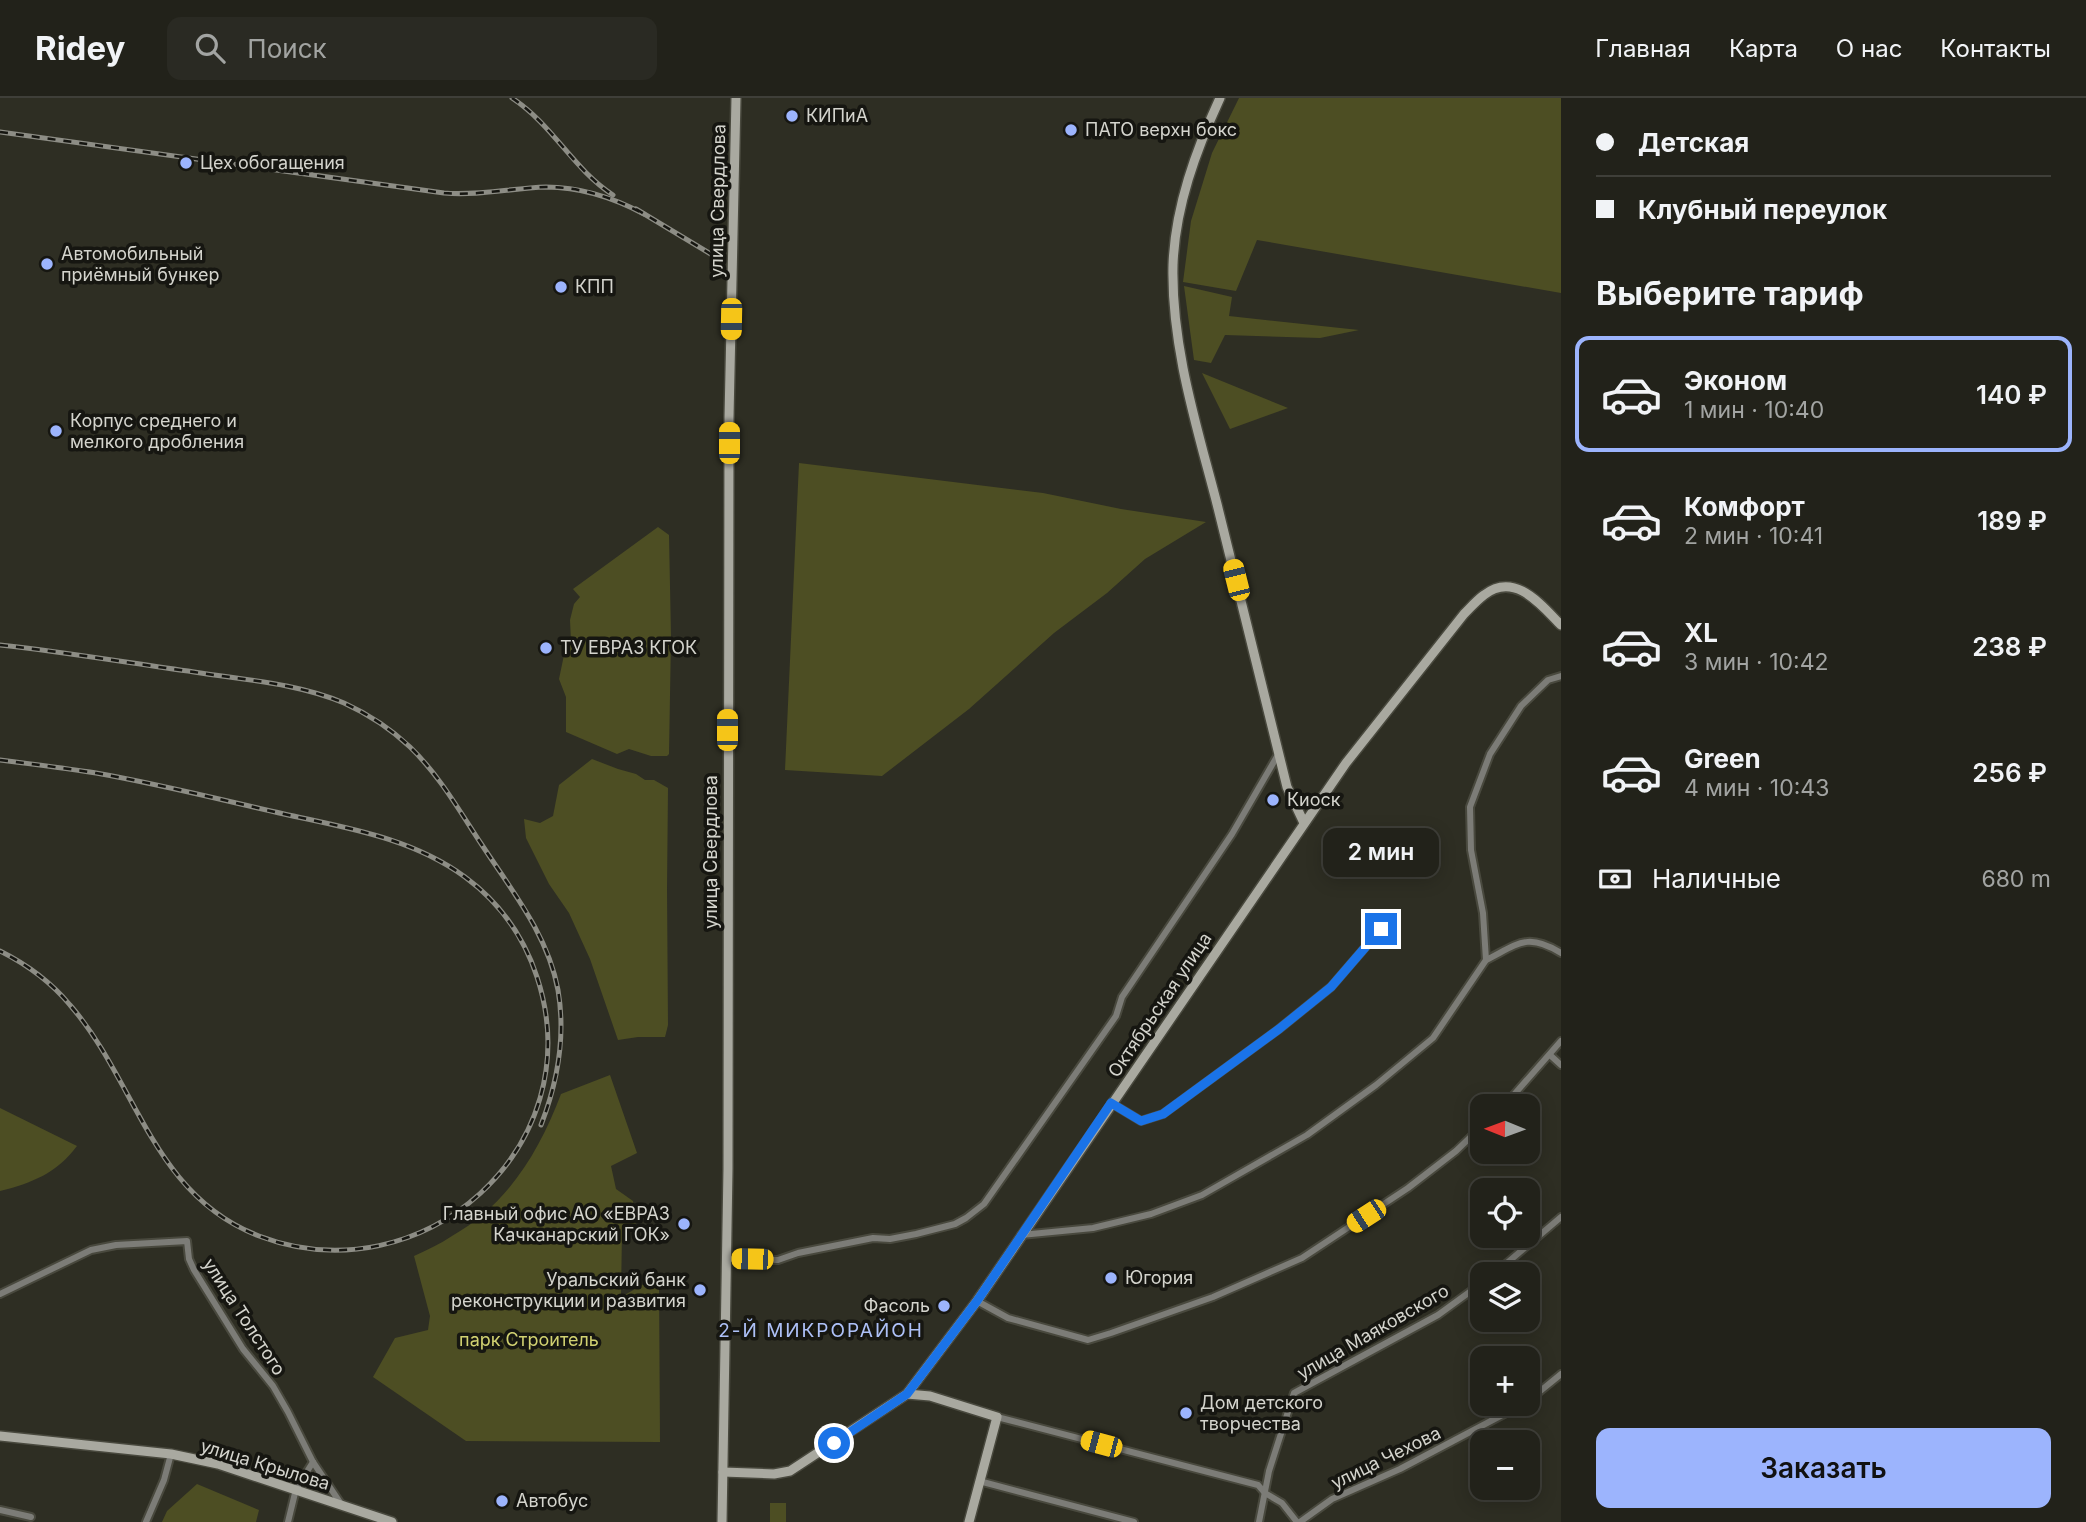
<!DOCTYPE html>
<html lang="ru">
<head>
<meta charset="utf-8">
<style>
  :root { --surface:#22221a; --page:#2a2a23; --text:#f1f3f6; --muted:#a2a4a2; --line:#3f3f39; --accent:#9cb4fd }
  body { margin:0; font-family:Inter,sans-serif; background:var(--page); color:var(--text); height:100vh; display:flex; flex-direction:column; font-size:26px; white-space:nowrap }
  * { box-sizing:border-box; margin:0 }
  p { font-size:23px; color:var(--muted) }
  .icon { flex:none; width:38px; height:38px; fill:none; stroke:currentColor; stroke-width:2; stroke-linecap:round; stroke-linejoin:round }
  .map { position:relative; flex:1; overflow:hidden }
  .panel { display:flex; flex-direction:column; background:var(--surface); width:525px }
  .panel>* { flex:none }
  .guide { display:grid; align-content:center; height:154px; padding:0 35px; background:var(--surface) }
  .needle { width:46px; rotate:271deg }
  .buttons { position:absolute; left:1470px; top:996px; display:grid; gap:14px }
  .buttons a { display:grid; place-items:center; width:70px; height:70px; border-radius:14px; background:var(--surface); box-shadow:0 4px 18px #0003,0 0 0 2px var(--line); font-size:35px }
  .end { position:absolute; width:32px; height:32px; margin:-16px; border:9px solid #1a73e8; background:#fff; box-shadow:0 0 0 4px #fff }
  .from { border-radius:50% }
  .bubble { position:absolute; height:49px; border-radius:14px; background:var(--surface); box-shadow:0 4px 18px #0003,0 0 0 2px var(--line); font-size:23px; font-weight:600; line-height:49px; text-align:center }
  .car { position:absolute; width:21px; height:42px; margin:-21px -10px; border-radius:9px; box-shadow:0 0 5px 2px #0007; background:linear-gradient(#f5c518 24%,#345 0 40%,#f5c518 0 76%,#345 0 86%,#f5c518 0) }
  .guide b { display:flex; align-items:center; gap:24px; height:66px; font-size:26px }
  .guide b+b { border-top:2px solid var(--line) }
  .guide i { width:18px; height:18px; background:var(--text) }
  ul { padding:0; list-style:none }
  li { display:flex; align-items:center; gap:21px; height:116px; margin:0 14px 10px; padding:0 21px; border:4px solid transparent; border-radius:14px }
  li div { flex:1 }
  li b { display:block; font-size:26px }
  li em { font-style:normal; font-weight:600 }
  li.active { border-color:var(--accent) }
  li>.icon { width:63px; height:63px; stroke-width:1.5 }
  h2 { padding:0 35px; font-size:32px; line-height:84px }
  .pay { display:flex; align-items:center; gap:18px; height:77px; padding:0 35px; font-size:26px }
  .pay p { margin-inline-start:auto }
  .primary-button { display:flex; gap:14px; margin-top:auto; padding:14px 35px }
  .primary-button a { flex:1; height:80px; border-radius:14px; background:var(--accent); color:#111; font-size:28px; font-weight:600; line-height:80px; text-align:center }
  header { display:flex; align-items:center; gap:42px; box-sizing:border-box; height:98px; padding:0 35px; background:var(--surface); border-bottom:2px solid var(--line) }
  header strong { font-size:33px }
  nav { display:flex; gap:38px; margin-inline-start:auto; font-size:24px }
  .search { width:490px; height:63px; background:var(--page); display:flex; align-items:center; gap:18px; box-sizing:border-box; padding:0 24px; border-radius:14px; color:var(--muted); font-size:26px }
  main { display:flex; flex:1; min-height:0 }
  .map>svg:first-child { display:block }
  .green { fill:#4d4e23 }
  .lines { fill:none; stroke-linecap:round; stroke-linejoin:round }
  .street-casing { stroke:#49493e; stroke-width:10 }
  .secondary-casing { stroke:#49493e; stroke-width:12 }
  .street { stroke:#7c7c77; stroke-width:6 }
  .secondary { stroke:#a9a9a0; stroke-width:9 }
  .rail-casing { stroke:#8d8d85; stroke-width:5 }
  .rail { stroke:#161611; stroke-width:2.5; stroke-dasharray:8; stroke-linecap:butt }
  .route { stroke:#1a73e8; stroke-width:9 }
  .poi-dot { fill:#9cb4fd; stroke:#161611; stroke-width:2.5 }
  .labels { text-anchor:middle; stroke-width:7; stroke-linejoin:round; paint-order:stroke }
  .poi-label { font-size:18px; fill:#d4d4cd; stroke:#161611; text-anchor:start }
  .street-label { font-size:18px; fill:#d4d4cd; stroke:#161611 }
  .park-label { font-size:18px; fill:#d1d171; stroke:#161611 }
  .neighbourhood-label { font-size:19px; letter-spacing:2px; fill:#adc0f7; stroke:#161611 }
</style>
</head>
<body>
<header>
<strong>Ridey</strong>
<div class="search"><svg class="icon" aria-label="search" viewBox="0 0 24 24"><circle cx="10" cy="10" r="6"/><path d="M15 15l6 6"/></svg>Поиск</div>
<nav><a>Главная</a><a>Карта</a><a>О нас</a><a>Контакты</a></nav>
</header>
<main>
<div class="map">
<svg width="1561" height="1424" viewBox="0 0 1561 1424">
  <rect width="100%" height="100%" fill="#2e2e23"/>
  <g class="green">
    <path d="M1239 0H1561V195L1257 142 1236 193 1183 184 1191 123 1212 55Z"/>
    <path d="M1184 188 1232 199 1229 218 1359 232 1320 240 1225 237 1211 265 1194 262Z"/>
    <path d="M1202 275 1288 310 1230 331Z"/>
    <path d="M799 365 1043 395 1121 411 1206 424 1145 461 1107 495 1054 535 969 611 882 678 785 672Z"/>
    <path d="M658 429 669 437 671 539 669 656 667 658H651L629 651 617 656 566 634V599L559 581 564 557 571 544 570 522 574 506 580 499 573 491Z"/>
    <path d="M592 661 618 671 636 676 645 682H654L668 690 667 790 668 927 665 939H638L618 942 590 861 569 815 549 786 526 740 524 721 540 725 553 718 559 687Z"/>
    <path d="M610 977 637 1055 611 1068 616 1091 633 1103 636 1125 622 1133 621 1199 651 1182H659L660 1344 466 1343 373 1279 395 1240 428 1232 430 1218 414 1158C427 1152 440 1146 452 1138 508 1106 539 1054 561 996Z"/>
    <path d="M0 1010 77 1048C57 1075 32 1085 0 1093Z"/>
    <path d="M197 1386 259 1412 256 1424H162L167 1413Z"/>
    <rect x="770" y="1405" width="16" height="19"/>
  </g>
  <g class="lines">
    <g class="street-casing">
      <g id="street">
        <path d="M1486 862C1518 846 1527 834 1561 855"/>
        <path d="M1550 957 1561 967"/>
        <path d="M1111 1005 1141 1023 1163 1016 1279 931 1331 889 1381 831"/>
        <path d="M1504 1008 1561 943"/>
        <path d="M1021 1137 1093 1130 1151 1116 1202 1097 1307 1037 1376 987 1433 940 1486 862 1483 815 1471 752 1470 709 1490 656 1521 608 1548 582 1561 578"/>
        <path d="M726 1161 778 1162 798 1155 873 1140 890 1141 916 1136 955 1126 966 1120 984 1106 1116 918 1122 899 1232 736 1279 655"/>
        <path d="M1494 1176 1561 1119"/>
        <path d="M0 1196 91 1152 116 1147 187 1143 189 1161 194 1172 243 1251 273 1288 288 1314 313 1364 341 1406"/>
        <path d="M977 1203 1008 1220 1088 1242 1111 1235 1213 1199 1302 1160 1408 1090 1456 1053 1482 1028"/>
        <path d="M1528 1303 1561 1276"/>
        <path d="M997 1319 1258 1387 1265 1395 1282 1405 1297 1424"/>
        <path d="M979 1383 1134 1424"/>
        <path d="M0 1412 31 1419"/>
        <path d="M146 1424 164 1382 171 1356"/>
        <path d="M288 1424 296 1391 313 1364"/>
        <path d="M1259 1424 1269 1373 1294 1295 1438 1217 1482 1185"/>
        <path d="M1300 1424 1332 1401 1400 1371 1523 1306"/>
      </g>
    </g>
    <g class="secondary-casing">
      <g id="secondary">
        <path d="M1220 0C1196 52 1175 109 1173 167 1171 248 1197 329 1217 406 1241 501 1264 595 1287 689L1304 725"/>
        <path d="M907 1296 930 1298 997 1319 969 1424"/>
        <path d="M0 1338 171 1356 218 1366 392 1424"/>
        <path d="M723 1374 774 1376 790 1373 907 1296 977 1203 1346 665 1464 516C1470 510 1477 502 1484 497 1515 473 1541 507 1561 527"/>
        <path d="M722 1424 728 1071 729 319 736 0"/>
      </g>
    </g>
    <use href="#street" class="street"/>
    <use href="#secondary" class="secondary"/>
    <g class="rail-casing">
      <g id="rail">
        <path d="M512 0C554 28 572 70 613 97"/>
        <path d="M0 34 444 95C479 98 512 90 546 89 582 89 614 100 644 116"/>
        <path d="M636 111 714 158"/>
        <path d="M0 547C65 554 129 565 194 574 244 582 297 585 344 605 368 616 391 631 410 649 440 678 460 714 482 747 512 793 548 837 558 892 566 939 558 983 541 1027"/>
        <path d="M0 662C32 666 64 670 96 675 159 686 222 702 284 716 347 730 412 740 465 779 499 804 524 839 537 879 593 1049 422 1200 259 1138 152 1097 137 984 70 907 51 884 26 866 0 853"/>
      </g>
    </g>
    <use href="#rail" class="rail"/>
  </g>
  <g class="lines">
    <path class="route" d="M834 1345 907 1296 977 1203 1111 1005 1141 1023 1163 1016 1279 931 1331 889 1381 831"/>
  </g>
  <g class="poi-dot">
    <circle cx="792" cy="18" r="7"/>
    <circle cx="1071" cy="32" r="7"/>
    <circle cx="186" cy="65" r="7"/>
    <circle cx="47" cy="166" r="7"/>
    <circle cx="561" cy="189" r="7"/>
    <circle cx="56" cy="333" r="7"/>
    <circle cx="546" cy="550" r="7"/>
    <circle cx="1273" cy="702" r="7"/>
    <circle cx="684" cy="1126" r="7"/>
    <circle cx="1111" cy="1180" r="7"/>
    <circle cx="700" cy="1192" r="7"/>
    <circle cx="944" cy="1208" r="7"/>
    <circle cx="1186" cy="1315" r="7"/>
    <circle cx="502" cy="1403" r="7"/>
  </g>
  <g class="labels">
    <g class="poi-label">
      <text x="806" y="24">КИПиА</text>
      <text x="1085" y="38">ПАТО верхн бокс</text>
      <text x="200" y="71">Цех обогащения</text>
      <text x="61" y="162">Автомобильный<tspan x="61" dy="21">приёмный бункер</tspan></text>
      <text x="575" y="195">КПП</text>
      <text x="70" y="329">Корпус среднего и<tspan x="70" dy="21">мелкого дробления</tspan></text>
      <text x="560" y="556">ТУ ЕВРАЗ КГОК</text>
      <text x="1287" y="708">Киоск</text>
      <text x="670" y="1122" text-anchor="end">Главный офис АО «ЕВРАЗ<tspan x="670" dy="21">Качканарский ГОК»</tspan></text>
      <text x="1125" y="1186">Югория</text>
      <text x="686" y="1188" text-anchor="end">Уральский банк<tspan x="686" dy="21">реконструкции и развития</tspan></text>
      <text x="930" y="1214" text-anchor="end">Фасоль</text>
      <text x="1200" y="1311">Дом детского<tspan x="1200" dy="21">творчества</tspan></text>
      <text x="516" y="1409">Автобус</text>
    </g>
    <g class="street-label">
      <text transform="translate(718 103) rotate(-89)" y="6">улица Свердлова</text>
      <text transform="translate(711 754) rotate(-90)" y="6">улица Свердлова</text>
      <text transform="translate(1160 907) rotate(-56)" y="6">Октябрьская улица</text>
      <text transform="translate(244 1219) rotate(57)" y="6">улица Толстого</text>
      <text transform="translate(1373 1234) rotate(-30)" y="6">улица Маяковского</text>
      <text transform="translate(1386 1360) rotate(-26)" y="6">улица Чехова</text>
      <text transform="translate(265 1367) rotate(17)" y="6">улица Крылова</text>
    </g>
    <g class="park-label">
      <text x="529" y="1248">парк Строитель</text>
    </g>
    <g class="neighbourhood-label">
      <text x="821" y="1239">2-Й МИКРОРАЙОН</text>
    </g>
  </g>
</svg>
<div class="buttons">
<a><svg class="needle" viewBox="-14 -14 28 28"><path d="M0-13l5 13h-10z" fill="#e53935"/><path d="M0 13l5-13h-10z" fill="#a2a4a2"/></svg></a>
<a><svg class="icon" aria-label="locate" viewBox="0 0 24 24"><circle cx="12" cy="12" r="6"/><path d="M12 2v4M12 18v4M2 12h4M18 12h4"/></svg></a>
<a><svg class="icon" aria-label="layers" viewBox="0 0 24 24"><path d="M12 4l9 5-9 5-9-5zM3 14l9 5 9-5"/></svg></a>
<a>+</a>
<a>−</a>
</div>
<i class="end from" style="left:834px;top:1345px"></i>
<i class="end" style="left:1381px;top:831px"></i>
<div class="bubble" style="left:1323px;top:730px;width:116px">2 мин</div>
<i class="car" style="left:731px;top:221px;rotate:181deg"></i>
<i class="car" style="left:729px;top:345px;rotate:0deg"></i>
<i class="car" style="left:1236px;top:482px;rotate:346deg"></i>
<i class="car" style="left:727px;top:632px;rotate:0deg"></i>
<i class="car" style="left:1366px;top:1118px;rotate:237deg"></i>
<i class="car" style="left:752px;top:1161px;rotate:271deg"></i>
<i class="car" style="left:1101px;top:1346px;rotate:285deg"></i>
</div>
<section class="panel">
<div class="guide">
<b><i class="from"></i>Детская</b>
<b><i></i>Клубный переулок</b>
</div>
<h2>Выберите тариф</h2>
<ul>
<li class="active"><svg class="icon" aria-label="car" viewBox="0 0 24 24"><path d="M5 17H2v-5l4-1 3-4h7l3 4 3 1v5h-3M9 17h6M6 11h13"/><circle cx="7" cy="17" r="2"/><circle cx="17" cy="17" r="2"/></svg><div><b>Эконом</b><p>1 мин · 10:40</p></div><em>140 ₽</em></li>
<li><svg class="icon" aria-label="car" viewBox="0 0 24 24"><path d="M5 17H2v-5l4-1 3-4h7l3 4 3 1v5h-3M9 17h6M6 11h13"/><circle cx="7" cy="17" r="2"/><circle cx="17" cy="17" r="2"/></svg><div><b>Комфорт</b><p>2 мин · 10:41</p></div><em>189 ₽</em></li>
<li><svg class="icon" aria-label="car" viewBox="0 0 24 24"><path d="M5 17H2v-5l4-1 3-4h7l3 4 3 1v5h-3M9 17h6M6 11h13"/><circle cx="7" cy="17" r="2"/><circle cx="17" cy="17" r="2"/></svg><div><b>XL</b><p>3 мин · 10:42</p></div><em>238 ₽</em></li>
<li><svg class="icon" aria-label="car" viewBox="0 0 24 24"><path d="M5 17H2v-5l4-1 3-4h7l3 4 3 1v5h-3M9 17h6M6 11h13"/><circle cx="7" cy="17" r="2"/><circle cx="17" cy="17" r="2"/></svg><div><b>Green</b><p>4 мин · 10:43</p></div><em>256 ₽</em></li>
</ul>
<div class="pay"><svg class="icon" aria-label="cash" viewBox="0 0 24 24"><path d="M3 7h18v10H3z"/><circle cx="12" cy="12" r="2"/></svg>Наличные<p>680 m</p></div>
<div class="primary-button"><a>Заказать</a></div>
</section>
</main>
</body>
</html>
